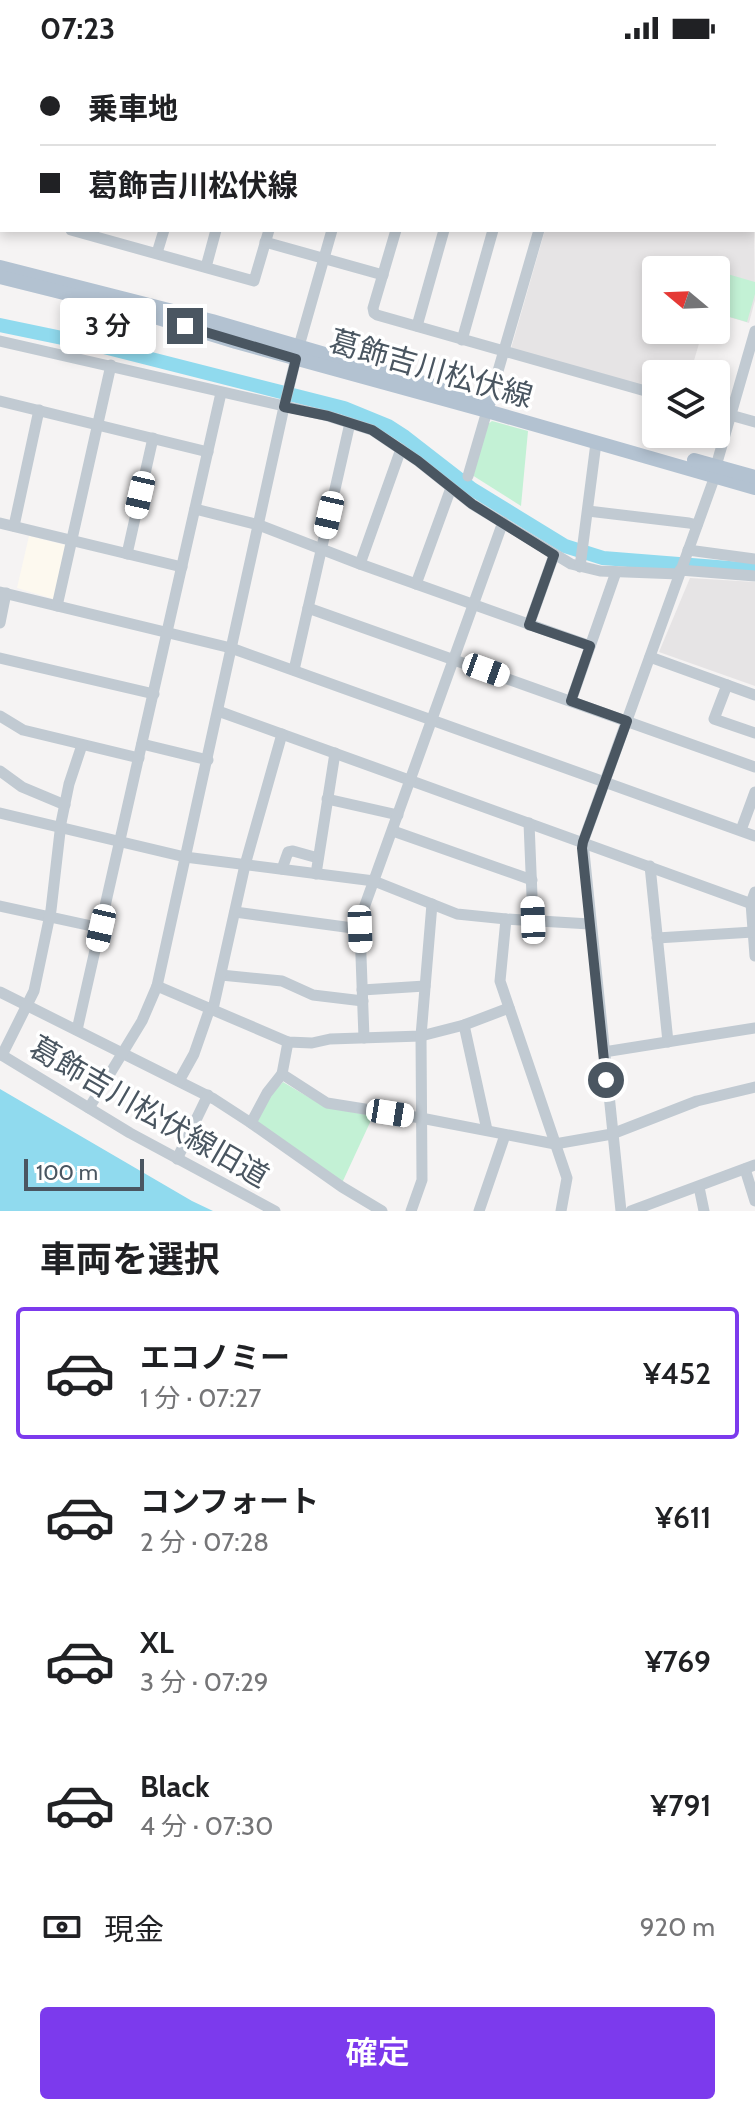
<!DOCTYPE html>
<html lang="ja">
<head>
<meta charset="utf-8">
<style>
  :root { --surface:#fff; --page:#f2f2f2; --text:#202124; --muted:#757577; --line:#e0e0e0; --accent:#7c3aed }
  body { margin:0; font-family:Cabin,"Noto Sans JP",sans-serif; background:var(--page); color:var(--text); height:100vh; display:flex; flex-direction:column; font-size:30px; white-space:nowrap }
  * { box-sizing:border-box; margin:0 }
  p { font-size:26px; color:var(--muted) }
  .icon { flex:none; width:44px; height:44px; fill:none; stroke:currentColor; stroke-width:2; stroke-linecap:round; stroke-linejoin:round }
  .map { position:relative; height:1155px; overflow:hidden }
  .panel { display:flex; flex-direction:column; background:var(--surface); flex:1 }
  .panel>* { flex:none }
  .top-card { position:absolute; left:0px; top:0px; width:756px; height:176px; box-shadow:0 4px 12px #0003; display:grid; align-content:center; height:176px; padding:0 40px; background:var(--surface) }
  .needle { width:52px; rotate:289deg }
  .fabs { position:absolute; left:642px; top:200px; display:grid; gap:16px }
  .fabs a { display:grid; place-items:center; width:88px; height:88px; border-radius:8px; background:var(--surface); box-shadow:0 4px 12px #0003; font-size:40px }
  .scale { position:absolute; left:24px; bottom:20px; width:120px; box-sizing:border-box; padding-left:8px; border:4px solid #4a5661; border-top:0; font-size:22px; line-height:28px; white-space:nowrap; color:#4a5661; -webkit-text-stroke:6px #fff; paint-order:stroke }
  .end { position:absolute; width:36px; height:36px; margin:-18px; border:10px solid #4a5661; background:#fff; box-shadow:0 0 0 4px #fff }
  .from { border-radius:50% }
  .bubble { position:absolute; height:56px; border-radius:8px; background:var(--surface); box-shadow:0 4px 12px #0003; font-size:26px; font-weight:600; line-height:56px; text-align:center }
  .car { position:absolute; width:24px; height:48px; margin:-24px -12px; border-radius:10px; box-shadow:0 0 6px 2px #0007; background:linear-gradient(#fff 24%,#345 0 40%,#fff 0 76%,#345 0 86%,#fff 0) }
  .top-card b { display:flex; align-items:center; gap:28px; height:76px; font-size:30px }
  .top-card b+b { border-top:2px solid var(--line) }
  .top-card i { width:20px; height:20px; background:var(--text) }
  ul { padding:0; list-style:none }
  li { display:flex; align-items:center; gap:24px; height:132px; margin:0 16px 12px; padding:0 24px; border:4px solid transparent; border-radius:8px }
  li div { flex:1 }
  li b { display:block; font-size:30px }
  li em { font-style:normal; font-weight:600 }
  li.current { border-color:var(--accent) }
  li>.icon { width:72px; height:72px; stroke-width:1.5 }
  h2 { padding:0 40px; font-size:36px; line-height:96px }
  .pay { display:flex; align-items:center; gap:20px; height:88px; padding:0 40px; font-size:30px }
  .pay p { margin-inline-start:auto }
  .primary-button { display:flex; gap:16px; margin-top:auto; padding:16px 40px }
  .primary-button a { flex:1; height:92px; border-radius:8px; background:var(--accent); color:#fff; font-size:32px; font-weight:600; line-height:92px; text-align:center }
  .status { display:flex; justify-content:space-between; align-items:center; height:56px; padding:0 40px; background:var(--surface); direction:ltr }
  .status svg { height:22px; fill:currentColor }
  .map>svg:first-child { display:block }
  .commercial { fill:#fdf9ef }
  .education { fill:#e6e4e5 }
  .green { fill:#c3f1d5 }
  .water { fill:#90daee }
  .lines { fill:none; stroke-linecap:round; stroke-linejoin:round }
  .river { stroke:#90daee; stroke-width:14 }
  .minor { stroke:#c1cad2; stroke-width:11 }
  .major { stroke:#b3c2d1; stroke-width:14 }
  .route { stroke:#4a5661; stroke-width:10 }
  .labels { text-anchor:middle; stroke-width:7; stroke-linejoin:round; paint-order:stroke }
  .street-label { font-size:30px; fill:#4a5661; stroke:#fff }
</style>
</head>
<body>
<div class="status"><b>07:23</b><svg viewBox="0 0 49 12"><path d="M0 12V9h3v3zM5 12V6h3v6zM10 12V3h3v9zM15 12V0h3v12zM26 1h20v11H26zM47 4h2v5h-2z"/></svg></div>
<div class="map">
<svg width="755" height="1155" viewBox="0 0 755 1155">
  <rect width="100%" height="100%" fill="#f5f3f3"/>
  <path class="commercial" d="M29 480 65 489 54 543 17 532Z"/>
  <g class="education">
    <path d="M754 170 755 244 749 267 716 257V214H656V274H703L690 318H656V334L510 296 545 174H754Z"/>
    <path d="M690 522 755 526V630L659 596Z"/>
  </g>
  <g class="green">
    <path d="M717 215 755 226V238L747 266 716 257Z"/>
    <path d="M492 365 528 375 521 450 472 419 487 369Z"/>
    <path d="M283 1026 325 1051 373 1060 342 1127 255 1065 270 1040Z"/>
  </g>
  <path class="water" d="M0 1033 192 1145 213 1155H0Z"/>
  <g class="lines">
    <path class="river" d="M0 269 96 289 344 352 388 370 405 381 472 433 565 490 603 502 755 514"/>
    <g class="minor">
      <path d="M515 0 516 2"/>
      <path d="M67 2 72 0"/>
      <path d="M131 2 135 0"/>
      <path d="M256 2 261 0"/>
      <path d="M317 2 318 0"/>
      <path d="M379 2V0"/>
      <path d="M499 2 504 0"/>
      <path d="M0 30H2"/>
      <path d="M0 52 2 51"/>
      <path d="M0 61 2 60"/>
      <path d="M0 117H2"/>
      <path d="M0 157H2"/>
      <path d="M71 174 254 225 269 174"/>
      <path d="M396 174 373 252 374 257 377 259 656 338"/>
      <path d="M265 186 383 219"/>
      <path d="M157 197 164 174"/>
      <path d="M206 211 216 174"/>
      <path d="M417 270 444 174"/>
      <path d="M462 284 493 174"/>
      <path d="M0 285 328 360 372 374 418 405 472 448 571 508 600 515 679 518"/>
      <path d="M0 345 208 396"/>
      <path d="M489 346 539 174"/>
      <path d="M716 355 755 366"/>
      <path d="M716 410 755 275"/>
      <path d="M468 420 487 355"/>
      <path d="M195 453 259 469 360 508 590 590"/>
      <path d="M588 455 689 467 697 469"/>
      <path d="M0 467 182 511"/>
      <path d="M14 470 39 354"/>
      <path d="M688 494 755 503"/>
      <path d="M127 498 153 382"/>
      <path d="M360 508 401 393"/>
      <path d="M580 511 596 387"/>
      <path d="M680 514 755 520"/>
      <path d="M416 528 451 432"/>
      <path d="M0 536 231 592 755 780"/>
      <path d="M57 550 111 309"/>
      <path d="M308 552 755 711"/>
      <path d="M0 567 6 537"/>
      <path d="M529 569 554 499"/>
      <path d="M650 601 755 639"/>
      <path d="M0 602 154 638"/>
      <path d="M294 614 350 367"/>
      <path d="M727 629 714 663 755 677"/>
      <path d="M571 645 616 516"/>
      <path d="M218 655 755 849"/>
      <path d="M0 660 23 674 139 702"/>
      <path d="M142 688 208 704"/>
      <path d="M0 715 22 731 65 749"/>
      <path d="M327 743 398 759"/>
      <path d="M0 757 185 801 374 825 457 858 506 863 590 868"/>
      <path d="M529 767 533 864"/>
      <path d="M741 774 755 736"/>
      <path d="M393 775 532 824"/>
      <path d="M650 810 668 986"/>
      <path d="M282 813 288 796 293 795 318 802"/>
      <path d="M316 818 335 697"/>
      <path d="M755 836 751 847 755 900"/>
      <path d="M0 850 101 872"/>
      <path d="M235 856 360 873"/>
      <path d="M506 863 500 925 567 1122 561 1155"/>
      <path d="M657 882 753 876"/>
      <path d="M221 919 282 925 313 939 363 945"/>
      <path d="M157 930 288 986 312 987 330 983 421 980 464 969 509 952"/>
      <path d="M362 934 425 930"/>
      <path d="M0 936 214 1043 251 1067 342 1131 382 1155"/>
      <path d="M213 953 245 809 282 678"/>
      <path d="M464 969 487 1074"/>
      <path d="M77 974 221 337"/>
      <path d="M364 982 360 873 365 849 503 466"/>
      <path d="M288 986 282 1018 327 1047 421 1062 555 1088 612 1078 697 1045 755 1031"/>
      <path d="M604 996 755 972"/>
      <path d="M0 998 130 1077 275 1155"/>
      <path d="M2 999 34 935 51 854 61 767 69 728 82 689"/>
      <path d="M179 1025 194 998 210 952"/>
      <path d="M89 1052 142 965 157 930 284 351 299 290 332 174"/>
      <path d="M251 1067 267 1037 282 1018"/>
      <path d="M177 1103 208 1039"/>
      <path d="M745 1113 755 1145"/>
      <path d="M699 1131 704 1155"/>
      <path d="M411 1155 422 1124 421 980 432 848"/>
      <path d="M479 1155 505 1079"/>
      <path d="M621 1155 583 786 715 420"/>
      <path d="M631 1155 755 1109"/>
    </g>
    <g class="major">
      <path d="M0 211 212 265 489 346"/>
      <path d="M0 221 132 254 236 286 487 355 755 432"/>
      <path d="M694 404 755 421"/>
    </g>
  </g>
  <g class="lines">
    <path class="route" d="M185 270 296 303 284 351 328 360 372 374 418 405 472 448 554 499 529 569 590 590 571 645 627 665 583 786 582 792 606 1024"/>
  </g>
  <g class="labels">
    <g class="street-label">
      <text transform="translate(431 313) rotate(16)" y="10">葛飾吉川松伏線</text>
      <text transform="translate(149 1056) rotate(30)" y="10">葛飾吉川松伏線旧道</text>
    </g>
  </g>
</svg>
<div class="fabs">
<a><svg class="needle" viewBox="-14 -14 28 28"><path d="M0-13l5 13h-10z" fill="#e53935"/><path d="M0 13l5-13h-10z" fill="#757577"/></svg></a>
<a><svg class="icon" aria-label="layers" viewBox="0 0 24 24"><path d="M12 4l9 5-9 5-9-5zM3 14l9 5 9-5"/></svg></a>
</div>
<div class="scale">100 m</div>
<i class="end from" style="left:606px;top:1024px"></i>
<i class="end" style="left:185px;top:270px"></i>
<div class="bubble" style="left:60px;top:242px;width:96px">3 分</div>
<i class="car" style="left:140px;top:439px;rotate:193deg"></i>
<i class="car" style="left:329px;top:459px;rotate:193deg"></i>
<i class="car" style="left:486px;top:614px;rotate:110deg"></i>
<i class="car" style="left:533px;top:864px;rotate:358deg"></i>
<i class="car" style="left:101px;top:872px;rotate:193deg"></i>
<i class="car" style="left:360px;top:873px;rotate:178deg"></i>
<i class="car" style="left:390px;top:1057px;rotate:99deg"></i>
<div class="top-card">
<b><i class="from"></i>乗車地</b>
<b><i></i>葛飾吉川松伏線</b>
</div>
</div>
<section class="panel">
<h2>車両を選択</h2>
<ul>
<li class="current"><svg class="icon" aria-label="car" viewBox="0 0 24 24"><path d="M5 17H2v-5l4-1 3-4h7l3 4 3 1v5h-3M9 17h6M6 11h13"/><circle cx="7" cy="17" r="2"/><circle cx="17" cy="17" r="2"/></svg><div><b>エコノミー</b><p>1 分 · 07:27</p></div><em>¥452</em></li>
<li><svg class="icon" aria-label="car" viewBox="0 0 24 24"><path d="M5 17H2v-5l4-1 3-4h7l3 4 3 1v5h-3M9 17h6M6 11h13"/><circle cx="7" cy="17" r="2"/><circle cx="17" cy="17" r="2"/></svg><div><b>コンフォート</b><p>2 分 · 07:28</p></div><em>¥611</em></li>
<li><svg class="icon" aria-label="car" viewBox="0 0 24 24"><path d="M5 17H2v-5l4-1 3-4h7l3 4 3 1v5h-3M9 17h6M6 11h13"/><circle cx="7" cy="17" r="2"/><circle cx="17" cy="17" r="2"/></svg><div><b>XL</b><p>3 分 · 07:29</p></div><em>¥769</em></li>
<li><svg class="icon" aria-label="car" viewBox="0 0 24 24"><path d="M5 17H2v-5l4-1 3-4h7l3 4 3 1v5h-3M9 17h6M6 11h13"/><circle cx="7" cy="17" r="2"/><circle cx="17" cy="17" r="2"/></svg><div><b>Black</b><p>4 分 · 07:30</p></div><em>¥791</em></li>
</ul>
<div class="pay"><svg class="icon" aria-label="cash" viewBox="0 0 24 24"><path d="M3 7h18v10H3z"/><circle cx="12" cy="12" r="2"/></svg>現金<p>920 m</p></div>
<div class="primary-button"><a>確定</a></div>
</section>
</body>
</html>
